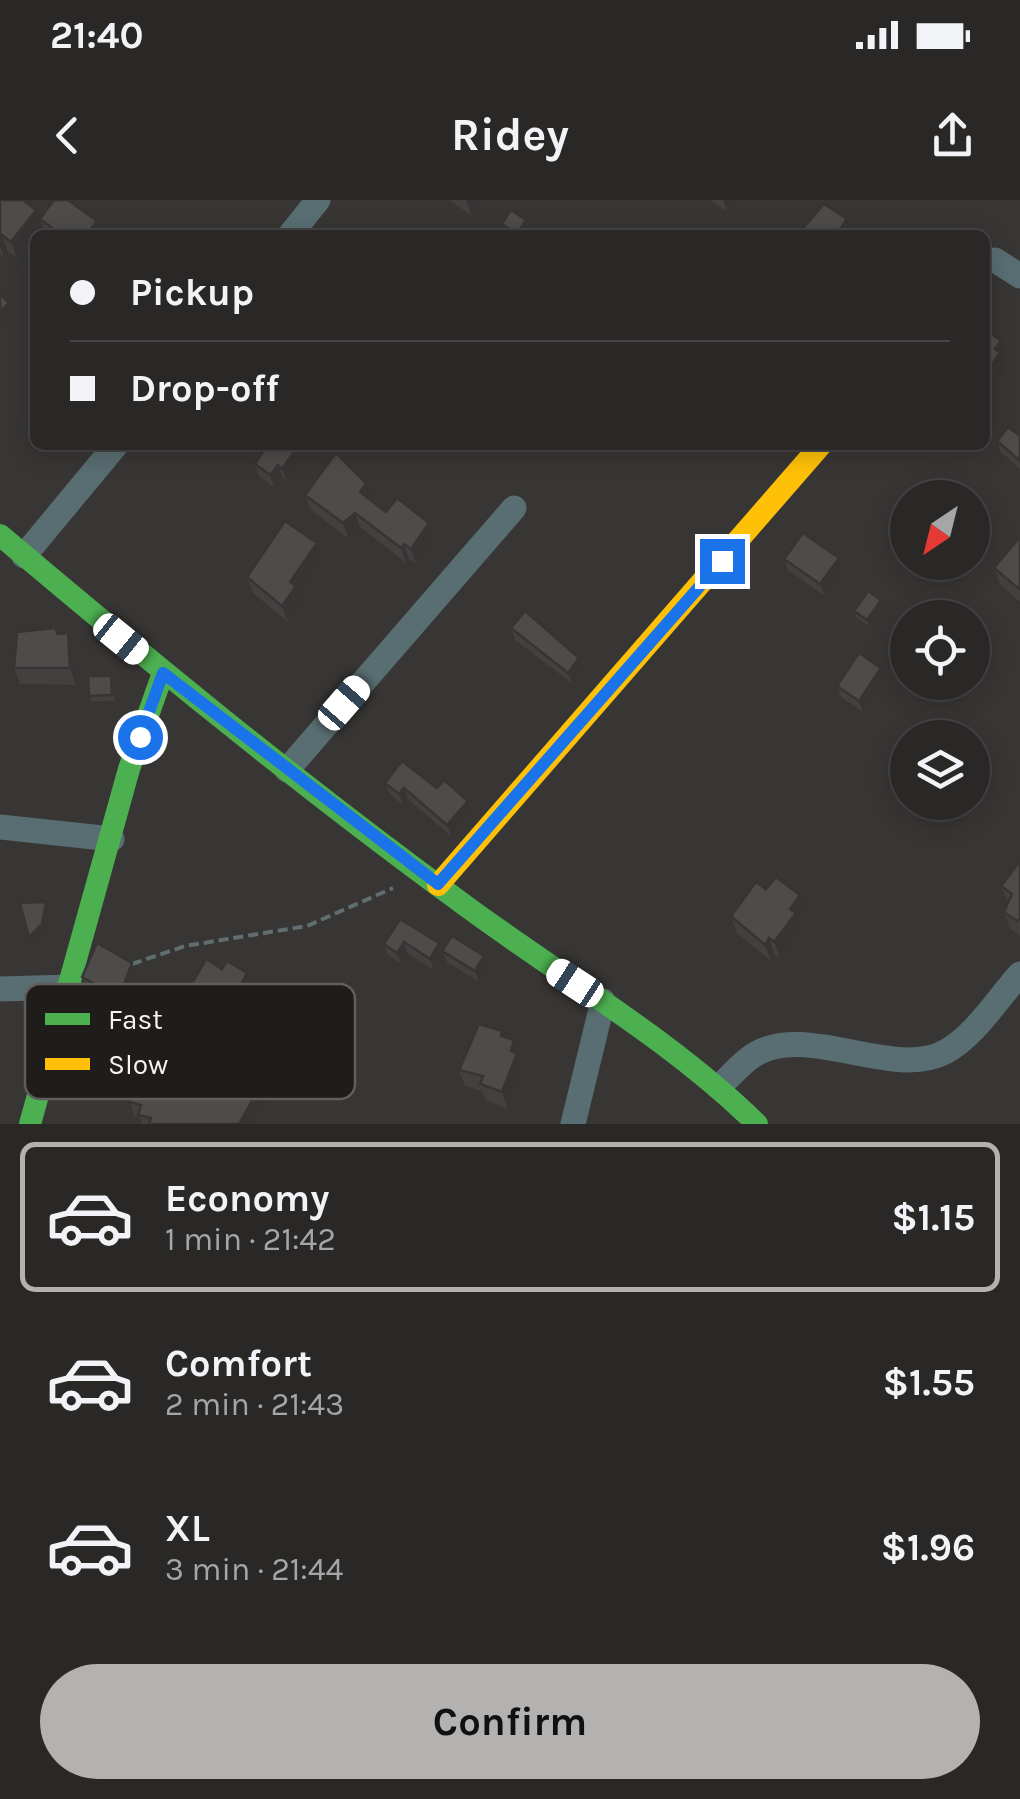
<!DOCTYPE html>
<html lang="en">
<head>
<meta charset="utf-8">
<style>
  :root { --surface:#2a2827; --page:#363433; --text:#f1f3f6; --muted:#a5a6a7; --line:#464444; --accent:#b4b2b0 }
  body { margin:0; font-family:Karla,sans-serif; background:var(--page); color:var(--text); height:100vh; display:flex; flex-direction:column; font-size:38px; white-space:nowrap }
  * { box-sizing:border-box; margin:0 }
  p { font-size:32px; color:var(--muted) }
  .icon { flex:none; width:55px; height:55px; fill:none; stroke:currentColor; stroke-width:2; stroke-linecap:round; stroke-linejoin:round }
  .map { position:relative; height:924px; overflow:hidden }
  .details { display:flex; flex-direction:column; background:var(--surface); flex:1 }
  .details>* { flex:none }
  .banner { position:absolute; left:30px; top:30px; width:960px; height:220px; border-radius:15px; box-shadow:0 5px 25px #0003,0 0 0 2px var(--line); display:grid; align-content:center; height:220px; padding:0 40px; background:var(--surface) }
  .needle { width:65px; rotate:215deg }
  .controls { position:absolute; left:890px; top:280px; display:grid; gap:20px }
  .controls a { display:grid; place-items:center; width:100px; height:100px; border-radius:50%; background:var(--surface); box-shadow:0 5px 25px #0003,0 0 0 2px var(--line); font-size:50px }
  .end { position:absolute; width:45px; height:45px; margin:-22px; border:12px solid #1a73e8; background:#fff; box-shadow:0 0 0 5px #fff }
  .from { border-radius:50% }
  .car { position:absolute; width:30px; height:60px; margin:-30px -15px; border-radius:12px; box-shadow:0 0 8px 2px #0007; background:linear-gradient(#fff 24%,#345 0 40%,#fff 0 76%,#345 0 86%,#fff 0) }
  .banner b { display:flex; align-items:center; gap:35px; height:95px; font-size:38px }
  .banner b+b { border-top:2px solid var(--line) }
  .banner i { width:25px; height:25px; background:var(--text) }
  ul { padding:18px 0 0; list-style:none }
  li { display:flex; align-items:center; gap:30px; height:150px; margin:0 20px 15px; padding:0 20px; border:5px solid transparent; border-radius:15px }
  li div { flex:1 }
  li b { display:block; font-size:38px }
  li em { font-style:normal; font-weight:700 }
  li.active { border-color:var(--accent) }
  li>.icon { width:90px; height:90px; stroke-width:1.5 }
  .action { display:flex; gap:20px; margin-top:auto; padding:20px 40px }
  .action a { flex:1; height:115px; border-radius:60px; background:var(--accent); color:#111; font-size:40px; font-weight:700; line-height:115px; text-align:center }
  .status { display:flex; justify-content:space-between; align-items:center; height:70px; padding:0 50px; background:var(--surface); direction:ltr }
  .status svg { height:28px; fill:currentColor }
  header { display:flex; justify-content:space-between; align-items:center; height:130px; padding:0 40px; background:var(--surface); font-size:45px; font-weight:700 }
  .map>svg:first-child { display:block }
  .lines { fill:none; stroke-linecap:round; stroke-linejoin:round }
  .path { stroke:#616d70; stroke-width:4; stroke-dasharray:10 5; stroke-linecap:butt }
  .street { stroke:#596e72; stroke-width:25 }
  .fast { stroke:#4caf50; stroke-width:22 }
  .slow { stroke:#ffc107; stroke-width:22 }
  .wall { fill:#434140 }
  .shaded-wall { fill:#373534 }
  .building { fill:#4e4c4b; stroke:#373534; stroke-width:2.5 }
  .route { stroke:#1a73e8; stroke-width:12 }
  .key { fill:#1f1d1c; stroke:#605e5c; stroke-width:2.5 }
  .key-label { font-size:28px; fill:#f6f4f3 }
</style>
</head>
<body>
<div class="status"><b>21:40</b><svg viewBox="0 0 49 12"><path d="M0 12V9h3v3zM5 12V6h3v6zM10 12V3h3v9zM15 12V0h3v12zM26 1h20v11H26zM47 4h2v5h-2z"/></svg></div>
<header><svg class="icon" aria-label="back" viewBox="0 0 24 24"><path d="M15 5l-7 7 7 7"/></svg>Ridey<svg class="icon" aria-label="share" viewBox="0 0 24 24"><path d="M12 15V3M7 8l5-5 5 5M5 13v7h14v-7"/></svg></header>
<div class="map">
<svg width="1020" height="924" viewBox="0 0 1020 924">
  <rect width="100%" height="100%" fill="#383634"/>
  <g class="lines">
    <path class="path" d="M132 764 185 746 307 726 393 688"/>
    <g class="street">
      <path d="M290 35 318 0"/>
      <path d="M985 62 995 60 1020 76"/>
      <path d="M24 356 116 245"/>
      <path d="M287 570 514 308"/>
      <path d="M0 627 112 639"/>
      <path d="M0 789 70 787"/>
      <path d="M719 887C730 877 741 863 754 855 806 822 893 880 945 852 975 836 998 798 1020 774"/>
      <path d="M573 924 603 801"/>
    </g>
    <g class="fast">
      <path d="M0 335C148 460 298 583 455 698 556 774 666 835 757 924"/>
      <path d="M30 924 129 569 163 473"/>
    </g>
    <path class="slow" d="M438 685 821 245"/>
  </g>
  <g class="wall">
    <path d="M0 0 36 10 42 26 17 58 8 52 4 57 0 55Z"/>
    <path d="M450 0H486L472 16Z"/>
    <path d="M710 0H734L727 11Z"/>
    <path d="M40 19 97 21 101 32 99 35H50L44 31Z"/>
    <path d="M526 20 530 31 527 35H506L502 24Z"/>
    <path d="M1020 236V269L1001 252 997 241Z"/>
    <path d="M300 261 286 280 282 277 274 287 259 276 255 264Z"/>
    <path d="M305 295 371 297 370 300 386 312 429 323 435 337 416 364 409 359 406 363 360 327 348 338 310 309Z"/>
    <path d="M1020 337V402L1000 384 994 368Z"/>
    <path d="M317 343 323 359 299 394 302 403 288 422 253 393 247 377Z"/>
    <path d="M839 358 843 369 825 396 788 370 784 359Z"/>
    <path d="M883 405 869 426 856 417 854 411Z"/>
    <path d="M56 428 59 434 74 450 76 485 20 484 14 468Z"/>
    <path d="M511 428 579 458 583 470 573 484 515 440Z"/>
    <path d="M881 468 885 479 863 512 841 497 837 486Z"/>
    <path d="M111 476 113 482 114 501H91L89 496Z"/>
    <path d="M385 583 437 588 468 601 472 612 451 636 408 599 403 605 390 594Z"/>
    <path d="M1020 661V736L1010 728 1004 712 1008 703 1001 686Z"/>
    <path d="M766 689 806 711 799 722 802 730 780 758 775 755 771 761 737 733 731 716Z"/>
    <path d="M400 719 443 755 434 770 408 754 401 764 388 755 384 744Z"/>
    <path d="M442 751 484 756 488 767 479 782 447 762Z"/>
    <path d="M132 763 138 779 125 815 88 793 82 777Z"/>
    <path d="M222 769 247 773 253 790 246 801 248 806 238 830 195 805 189 789Z"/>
    <path d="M505 838 514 840 523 870 508 909 486 900 482 891 465 886 459 870Z"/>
    <path d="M158 842 212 858 247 861 251 872 268 895 252 924H142L140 918 135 917 130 902 137 878 132 866Z"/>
  </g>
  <g class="shaded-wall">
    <path d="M468 0H486L472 16 466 2Z"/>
    <path d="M723 0H734L727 11Z"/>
    <path d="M36 10 42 26 17 58 11 42Z"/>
    <path d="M847 19 851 32 849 35H840L839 31Z"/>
    <path d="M526 20 530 31 527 35H518Z"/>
    <path d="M97 21 101 32 99 35H86Z"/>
    <path d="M2 35 8 52 4 57 0 46V38Z"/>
    <path d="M9 103 13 114 0 128V112Z"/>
    <path d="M1001 141 1007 158 1003 163 1006 170 985 199V174L995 149Z"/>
    <path d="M296 249 300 261 286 280 282 269Z"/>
    <path d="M278 265 282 277 274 287 270 275Z"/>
    <path d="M366 283 371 297 365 306 360 292Z"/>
    <path d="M355 313 360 327 348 338 343 323Z"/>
    <path d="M429 323 435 337 416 364 411 349Z"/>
    <path d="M317 343 323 359 299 394 302 403 288 422 282 406 290 382Z"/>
    <path d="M404 344 409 359 406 363 401 348Z"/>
    <path d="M839 358 843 369 825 396 820 384Z"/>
    <path d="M881 400 883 405 869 426 867 420Z"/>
    <path d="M68 433 74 450 76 485 70 468Z"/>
    <path d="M579 458 583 470 573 484 568 473Z"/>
    <path d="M881 468 885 479 863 512 859 501Z"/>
    <path d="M404 588 408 599 403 605 399 594Z"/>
    <path d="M468 601 472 612 451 636 447 625Z"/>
    <path d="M800 695 806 711 799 722 802 730 780 758 774 742 790 709Z"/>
    <path d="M46 702 50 713 46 735 33 748 29 737Z"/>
    <path d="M769 738 775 755 771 761 765 745Z"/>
    <path d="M404 742 408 754 401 764 397 753Z"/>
    <path d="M439 743 443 755 434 770 430 759Z"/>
    <path d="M484 756 488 767 479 782 475 771Z"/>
    <path d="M132 763 138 779 125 815 119 798Z"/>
    <path d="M247 773 253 790 246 801 248 806 238 830 232 813 239 788Z"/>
    <path d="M514 840 523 870 508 909 502 892Z"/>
    <path d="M263 881 268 895 252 924H239Z"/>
  </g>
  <g class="building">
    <path d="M0 0H23L36 10 11 42 2 35 0 38Z"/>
    <path d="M54 0H68L97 21 86 35H62L40 19Z"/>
    <path d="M824 4 847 19 839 31 844 35H797Z"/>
    <path d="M511 10 526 20 517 34 502 24Z"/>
    <path d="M0 94 9 103 0 112Z"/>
    <path d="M985 129 1001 141 995 149 1000 153 985 174Z"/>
    <path d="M1008 227 1020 236V261L997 241Z"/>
    <path d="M267 245H290L296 249 282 269 278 265 270 275 255 264Z"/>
    <path d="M336 253 366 283 360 292 386 312 397 298 429 323 411 349 404 344 401 348 355 313 343 323 305 295Z"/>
    <path d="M285 321 317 343 290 382 296 386 282 406 247 377Z"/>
    <path d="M803 333 839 358 820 384 784 359Z"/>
    <path d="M1020 337V388L1019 389 994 368Z"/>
    <path d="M868 391 881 400 867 420 854 411Z"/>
    <path d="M525 411 579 458 568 473 511 428Z"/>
    <path d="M56 428 57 434 68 433 70 468H14L17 432Z"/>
    <path d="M859 453 881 468 859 501 837 486Z"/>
    <path d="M88 476H111L112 495 89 496Z"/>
    <path d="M402 561 437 588 444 580 468 601 447 625 404 588 399 594 385 583Z"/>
    <path d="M1020 661V718L1017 721 1004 712 1012 694 1001 686Z"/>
    <path d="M776 677 800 695 790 709 796 713 774 742 769 738 765 745 731 716 756 682 766 689Z"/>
    <path d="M46 702 42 724 29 737 20 703Z"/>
    <path d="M400 719 439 743 430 759 404 742 397 753 384 744Z"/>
    <path d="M452 736 484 756 475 771 442 751Z"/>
    <path d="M97 743 132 763 119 798 82 777Z"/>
    <path d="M206 759 222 769 227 761 247 773 239 788 242 790 232 813 189 789Z"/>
    <path d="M479 824 502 831 501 836 514 840 511 851 517 853 502 892 480 884 483 876 459 870Z"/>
    <path d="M161 835 212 858 223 846 247 861 242 867 263 881 239 924H149L151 918 138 915 141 905 130 902 137 876 132 866 148 837 158 842Z"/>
  </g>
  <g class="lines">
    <path class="route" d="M140 537 163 473 438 684 722 361"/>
  </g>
  <rect x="25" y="784" width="330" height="115" rx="15" class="key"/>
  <rect x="45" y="813" width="45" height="12" fill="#4caf50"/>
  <rect x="45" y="858" width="45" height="12" fill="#ffc107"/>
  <g class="key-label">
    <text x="108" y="829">Fast</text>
    <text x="108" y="874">Slow</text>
  </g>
</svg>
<div class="controls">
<a><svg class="needle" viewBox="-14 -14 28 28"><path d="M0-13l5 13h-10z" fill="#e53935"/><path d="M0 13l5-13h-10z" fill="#a5a6a7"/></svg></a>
<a><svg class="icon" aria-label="locate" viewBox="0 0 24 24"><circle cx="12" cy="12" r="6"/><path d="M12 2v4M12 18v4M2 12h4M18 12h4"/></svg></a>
<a><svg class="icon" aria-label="layers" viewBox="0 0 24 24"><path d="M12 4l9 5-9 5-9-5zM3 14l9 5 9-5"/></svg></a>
</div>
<i class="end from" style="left:140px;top:537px"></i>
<i class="end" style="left:722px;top:361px"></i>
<i class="car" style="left:121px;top:439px;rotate:129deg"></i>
<i class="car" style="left:344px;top:503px;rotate:41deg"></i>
<i class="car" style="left:575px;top:783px;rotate:303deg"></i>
<div class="banner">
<b><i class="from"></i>Pickup</b>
<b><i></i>Drop-off</b>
</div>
</div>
<section class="details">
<ul>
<li class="active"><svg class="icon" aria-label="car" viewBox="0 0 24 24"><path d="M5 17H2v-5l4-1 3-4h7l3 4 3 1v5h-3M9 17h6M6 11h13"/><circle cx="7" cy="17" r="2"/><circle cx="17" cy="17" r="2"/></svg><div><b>Economy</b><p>1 min · 21:42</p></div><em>$1.15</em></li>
<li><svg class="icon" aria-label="car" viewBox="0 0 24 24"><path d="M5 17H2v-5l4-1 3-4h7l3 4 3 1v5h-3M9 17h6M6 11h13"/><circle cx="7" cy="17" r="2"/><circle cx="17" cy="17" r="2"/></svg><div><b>Comfort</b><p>2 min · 21:43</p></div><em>$1.55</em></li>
<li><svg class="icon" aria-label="car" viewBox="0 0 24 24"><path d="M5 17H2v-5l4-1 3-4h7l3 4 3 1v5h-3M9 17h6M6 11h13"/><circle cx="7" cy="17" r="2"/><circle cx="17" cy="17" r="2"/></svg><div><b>XL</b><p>3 min · 21:44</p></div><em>$1.96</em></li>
</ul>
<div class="action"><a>Confirm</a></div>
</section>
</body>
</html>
